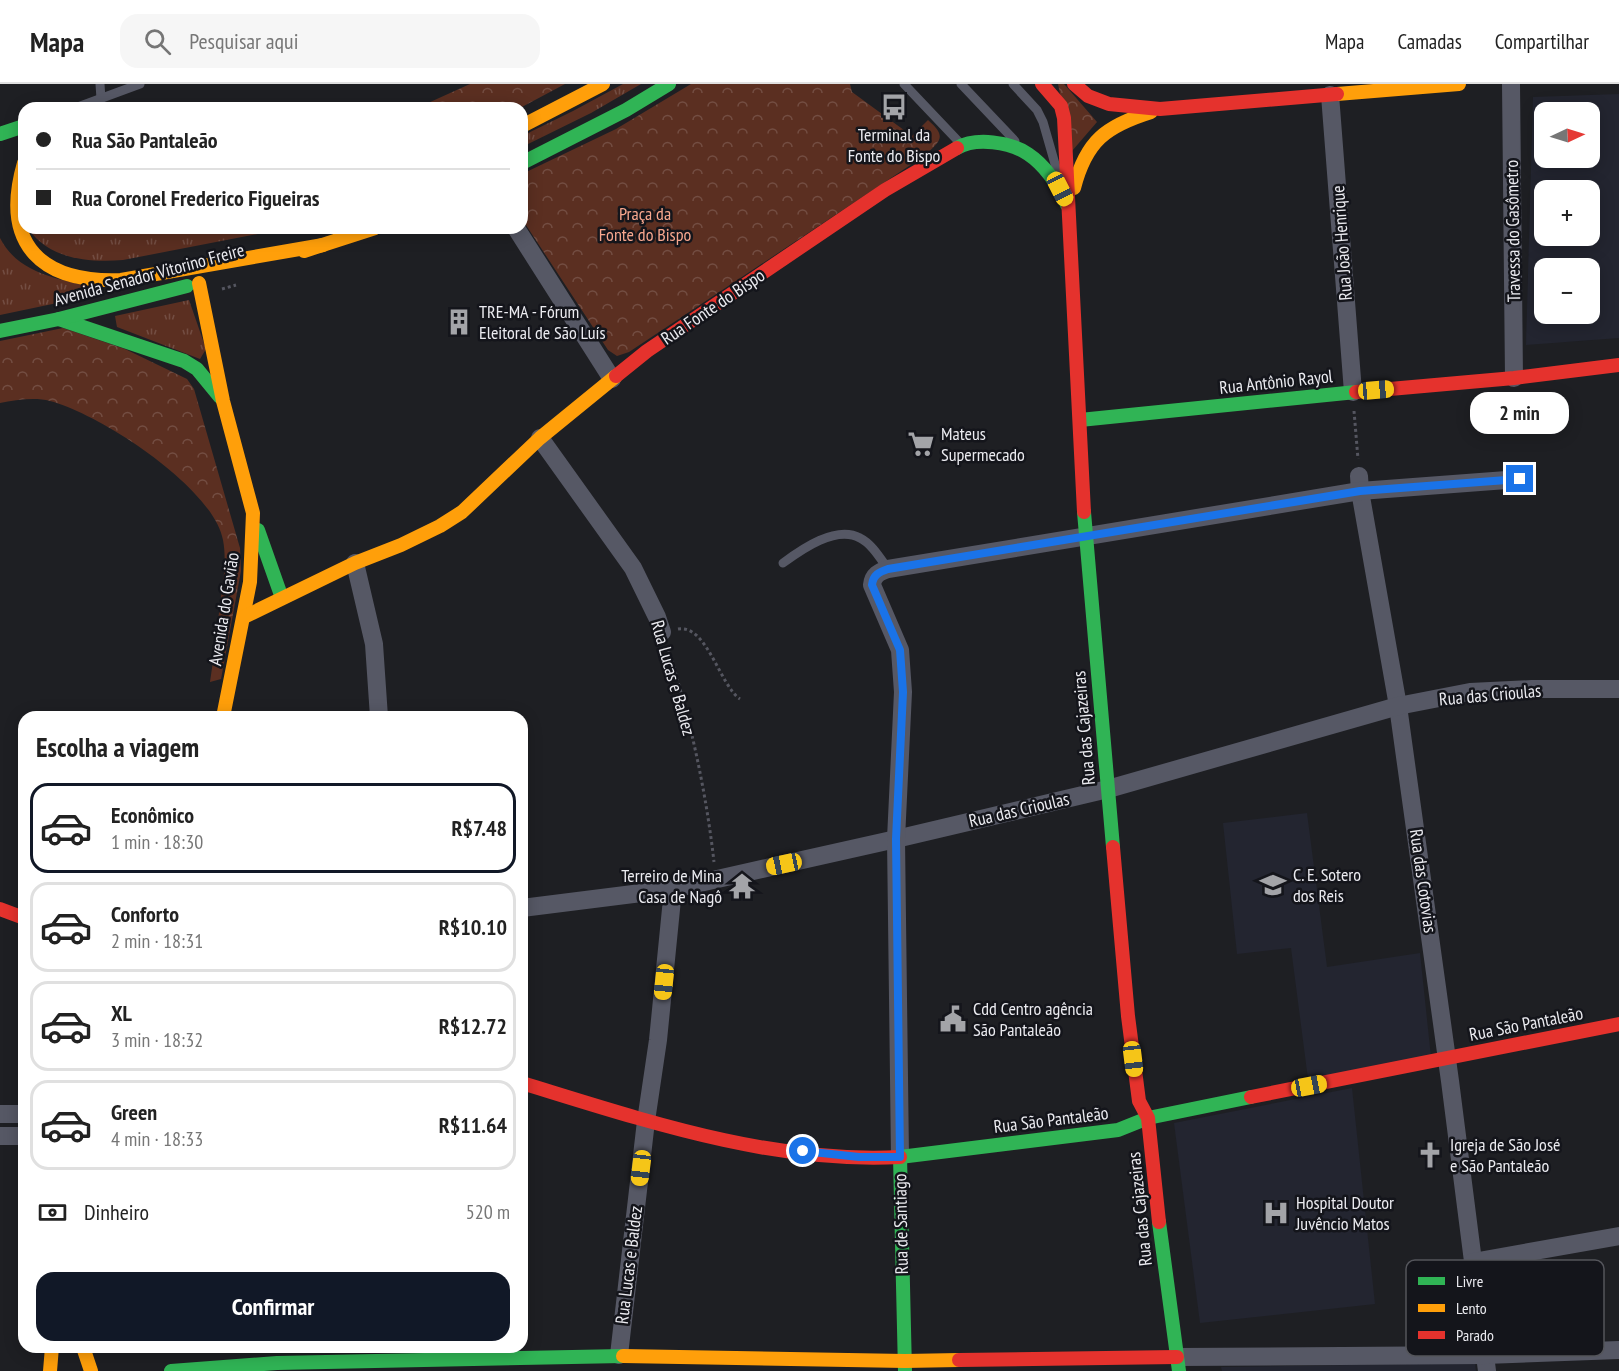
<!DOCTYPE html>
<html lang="pt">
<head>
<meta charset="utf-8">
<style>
  :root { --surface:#fff; --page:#f6f6f6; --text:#222; --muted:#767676; --line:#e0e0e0; --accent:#111827 }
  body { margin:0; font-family:"PT Sans Narrow",sans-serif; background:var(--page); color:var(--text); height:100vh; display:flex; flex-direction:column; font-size:22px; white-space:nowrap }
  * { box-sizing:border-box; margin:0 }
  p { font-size:20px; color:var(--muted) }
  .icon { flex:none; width:33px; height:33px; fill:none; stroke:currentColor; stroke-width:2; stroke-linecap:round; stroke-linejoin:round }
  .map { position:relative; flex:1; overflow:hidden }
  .panel { position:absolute; left:18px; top:627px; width:510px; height:642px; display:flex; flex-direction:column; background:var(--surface); border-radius:18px; box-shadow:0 3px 15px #0003 }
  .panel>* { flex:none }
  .guide { position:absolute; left:18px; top:18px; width:510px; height:132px; border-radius:18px; box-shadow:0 3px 15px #0003; display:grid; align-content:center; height:132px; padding:0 18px; background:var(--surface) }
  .needle { width:39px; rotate:86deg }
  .controls { position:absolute; left:1534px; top:18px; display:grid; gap:12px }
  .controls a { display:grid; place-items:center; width:66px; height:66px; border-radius:12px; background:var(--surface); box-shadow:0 3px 15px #0003; font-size:30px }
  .end { position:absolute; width:27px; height:27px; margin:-14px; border:8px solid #1a73e8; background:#fff; box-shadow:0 0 0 3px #fff }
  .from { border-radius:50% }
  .bubble { position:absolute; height:42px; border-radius:18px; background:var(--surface); box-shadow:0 3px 15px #0003; font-size:20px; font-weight:700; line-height:42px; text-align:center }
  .car { position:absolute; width:18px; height:36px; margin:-18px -9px; border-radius:8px; box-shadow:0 0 4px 2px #0007; background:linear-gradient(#f5c518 24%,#345 0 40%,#f5c518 0 76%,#345 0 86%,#f5c518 0) }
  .guide b { display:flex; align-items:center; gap:21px; height:57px; font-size:22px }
  .guide b+b { border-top:2px solid var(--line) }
  .guide i { width:15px; height:15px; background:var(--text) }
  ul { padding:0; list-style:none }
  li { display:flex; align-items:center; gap:18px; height:90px; margin:0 12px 9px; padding:0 6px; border:3px solid var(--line); border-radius:18px }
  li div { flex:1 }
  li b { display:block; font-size:22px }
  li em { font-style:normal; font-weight:700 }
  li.on { border-color:var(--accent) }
  li>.icon { width:54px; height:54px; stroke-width:1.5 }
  h2 { padding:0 18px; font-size:27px; line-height:72px }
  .pay { display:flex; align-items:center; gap:15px; height:66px; padding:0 18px; font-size:22px }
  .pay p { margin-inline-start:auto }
  .cta { display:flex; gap:12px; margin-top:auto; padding:12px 18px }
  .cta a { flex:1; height:69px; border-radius:18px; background:var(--accent); color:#fff; font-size:24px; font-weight:700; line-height:69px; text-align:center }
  header { display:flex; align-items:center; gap:36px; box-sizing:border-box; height:84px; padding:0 30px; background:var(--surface); border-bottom:2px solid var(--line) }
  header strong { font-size:28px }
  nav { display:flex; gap:33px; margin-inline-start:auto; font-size:21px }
  .search { width:420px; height:54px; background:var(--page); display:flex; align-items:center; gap:15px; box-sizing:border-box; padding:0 21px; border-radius:18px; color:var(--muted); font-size:22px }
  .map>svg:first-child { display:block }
  .built { fill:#232530; fill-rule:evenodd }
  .grass { fill:url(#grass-tufts) }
  .park { fill:url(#park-crowns) }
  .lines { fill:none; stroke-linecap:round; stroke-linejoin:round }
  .path { stroke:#555660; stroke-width:3; stroke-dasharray:3 3; stroke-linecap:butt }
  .lane { stroke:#565865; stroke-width:9 }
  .street { stroke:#565865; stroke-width:18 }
  .fast { stroke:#30b455; stroke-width:14 }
  .slow { stroke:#ff9f0a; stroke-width:14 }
  .jam { stroke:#e5322d; stroke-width:14 }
  .route { stroke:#1a73e8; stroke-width:8 }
  .labels { text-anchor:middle; stroke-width:5; stroke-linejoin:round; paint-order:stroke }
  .poi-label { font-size:18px; fill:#ebebf0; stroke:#14151b; text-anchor:start }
  .park-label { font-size:18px; fill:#f8a78e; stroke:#14151b }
  .street-label { font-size:18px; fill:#ebebf0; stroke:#14151b }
  .key { fill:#14151b; stroke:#54555b; stroke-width:1.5 }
  .key-label { font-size:16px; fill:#ebebf0 }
</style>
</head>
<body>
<header>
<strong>Mapa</strong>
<div class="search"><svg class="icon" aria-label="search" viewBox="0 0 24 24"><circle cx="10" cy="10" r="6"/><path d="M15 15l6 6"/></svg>Pesquisar aqui</div>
<nav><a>Mapa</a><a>Camadas</a><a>Compartilhar</a></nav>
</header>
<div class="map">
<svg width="1619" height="1287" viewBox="0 0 1619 1287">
  <defs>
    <pattern id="grass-tufts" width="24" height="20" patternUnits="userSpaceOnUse" patternTransform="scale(1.5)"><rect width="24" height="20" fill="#5b2f21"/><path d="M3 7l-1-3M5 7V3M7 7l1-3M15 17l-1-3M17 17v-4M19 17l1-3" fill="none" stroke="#734d42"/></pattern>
    <pattern id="park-crowns" width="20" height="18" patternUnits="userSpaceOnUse" patternTransform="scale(1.5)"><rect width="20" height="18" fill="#5b2f21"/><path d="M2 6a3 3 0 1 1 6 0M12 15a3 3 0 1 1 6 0" fill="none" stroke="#734d42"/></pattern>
  </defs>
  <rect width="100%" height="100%" fill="#1e1f23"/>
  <g class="built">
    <path d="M1619 10V254L1526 261 1533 13ZM1545 28H1590V74H1545ZM1590 106V152H1545V106ZM1545 184H1590V230H1545Z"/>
    <path d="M1307 729 1327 883 1420 869 1431 973 1308 995 1291 864 1237 870 1223 739Z"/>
    <path d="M1352 1004 1375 1220 1200 1239 1174 1039Z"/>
    <path d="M1475 1279 1476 1287H1222L1221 1283Z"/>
  </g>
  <g class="grass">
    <path d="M623 0H641L591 29 522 63V52L573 27Z"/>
    <path d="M28 144H289L123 176C89 179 48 175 28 144Z"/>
    <path d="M0 154C19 192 65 196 102 205L62 218 0 231Z"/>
    <path d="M189 216 206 265 200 275 117 243 115 232Z"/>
  </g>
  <g class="park">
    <path d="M470 0H565L520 24H417Z"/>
    <path d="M691 0H850L852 8 912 52 928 36C947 53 941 56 924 72L629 268 617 272 608 266 522 135V90L616 45Z"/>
    <path d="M1058 0H1064L1097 38 1072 67Z"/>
    <path d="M63 244 125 265 187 295 194 305 240 464 241 487 221 595 210 598C214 572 217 546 220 520 223 500 227 477 223 456 213 403 100 330 50 317 35 313 15 316 0 319V257Z"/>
  </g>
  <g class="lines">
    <g class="path">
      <path d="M222 205 236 201"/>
      <path d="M1354 327 1358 375"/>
      <path d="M678 545C707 540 720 602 740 615"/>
      <path d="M668 565C690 633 706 707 714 778"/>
    </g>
    <g class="lane">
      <path d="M100 0 101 15"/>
      <path d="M904 0 960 59"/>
      <path d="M961 0 1015 57"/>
      <path d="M1013 0 1037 26 1043 38 1057 87"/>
      <path d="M75 24 140 0"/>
      <path d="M783 479C802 465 836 441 860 454 872 460 880 474 888 485"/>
    </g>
    <g class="street">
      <path d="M1511 0 1514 294"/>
      <path d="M1330 11 1353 308"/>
      <path d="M516 144 612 295"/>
      <path d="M540 354 633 484 657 533 662 548"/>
      <path d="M1359 392 1360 407 1398 622 1450 997 1487 1287"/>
      <path d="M355 479 374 560 379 633"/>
      <path d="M522 824 673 805 896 755 1108 705 1398 622 1470 608 1532 605H1619"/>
      <path d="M0 1030H24"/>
      <path d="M0 1052H24"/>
      <path d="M900 1073 896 755 903 608 900 566 872 501C873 491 879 488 888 485L1360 407 1520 395"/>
      <path d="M1473 1178 1619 1152"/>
      <path d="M619 1271 646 1037 658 956 673 805"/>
      <path d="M1177 1273 1485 1271 1619 1266"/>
    </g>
    <g class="fast">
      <path d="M0 50 24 42"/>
      <path d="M957 64C976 53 1010 58 1028 70 1046 82 1058 101 1067 121"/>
      <path d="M522 79 626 26 669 0"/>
      <path d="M59 235 184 277 197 285 220 313"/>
      <path d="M0 247 59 235 187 202"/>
      <path d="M1080 336 1356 308"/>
      <path d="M1084 428 1113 763"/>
      <path d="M258 446 282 514"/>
      <path d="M900 1073 1118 1046 1148 1034 1251 1013"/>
      <path d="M900 1073 905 1287"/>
      <path d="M1159 1138 1179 1287"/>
      <path d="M171 1287 277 1279 623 1272"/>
    </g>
    <g class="slow">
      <path d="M1337 10 1459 0"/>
      <path d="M522 42 603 0"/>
      <path d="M24 79C0 162 43 199 121 196L323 161"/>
      <path d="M1074 104C1086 57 1106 42 1151 28"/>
      <path d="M304 167 375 144"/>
      <path d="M199 199 223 317 253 429 250 498 223 633"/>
      <path d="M244 533 355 479 401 461 440 442 462 428 540 354 616 292"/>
      <path d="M83 1263 91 1287"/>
      <path d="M623 1272 905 1277 959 1276"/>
      <path d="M50 1287 52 1263"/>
    </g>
    <g class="jam">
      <path d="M1042 0 1061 22 1064 34 1084 428"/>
      <path d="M1074 0 1088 12 1109 20 1160 25 1337 10"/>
      <path d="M616 292 647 267 885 106 957 64"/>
      <path d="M1356 308 1514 294 1619 281"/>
      <path d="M1113 763 1128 932 1139 1017 1148 1034 1159 1138"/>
      <path d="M0 825 24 834"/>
      <path d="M522 999C643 1036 772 1080 900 1073"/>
      <path d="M1251 1013 1619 940"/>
      <path d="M959 1276 1177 1273"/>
    </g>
  </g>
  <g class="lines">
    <path class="route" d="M803 1067 859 1073H900L896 755 903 608 900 566 872 501C873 491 879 488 888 485L1360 407 1520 395"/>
  </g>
  <defs>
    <g id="bus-bare" transform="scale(2.07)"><path d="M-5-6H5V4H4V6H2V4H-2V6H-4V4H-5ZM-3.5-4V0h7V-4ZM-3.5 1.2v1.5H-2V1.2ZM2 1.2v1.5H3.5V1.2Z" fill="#a3a4a8" stroke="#14151b" stroke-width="2.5" paint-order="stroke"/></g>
    <g id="building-bare" transform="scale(2.07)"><path d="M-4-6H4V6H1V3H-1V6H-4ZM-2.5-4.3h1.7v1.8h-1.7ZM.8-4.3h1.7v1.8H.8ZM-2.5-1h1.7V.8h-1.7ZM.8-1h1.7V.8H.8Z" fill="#a3a4a8" stroke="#14151b" stroke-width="2.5" paint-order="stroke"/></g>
    <g id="supermarket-bare" transform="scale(2.07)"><path d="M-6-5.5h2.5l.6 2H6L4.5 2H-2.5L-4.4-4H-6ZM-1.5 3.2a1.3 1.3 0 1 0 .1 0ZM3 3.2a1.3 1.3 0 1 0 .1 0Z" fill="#a3a4a8" stroke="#14151b" stroke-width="2.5" paint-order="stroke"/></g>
    <g id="school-bare" transform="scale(2.07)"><path d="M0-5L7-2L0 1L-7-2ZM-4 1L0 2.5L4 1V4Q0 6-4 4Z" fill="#a3a4a8" stroke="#14151b" stroke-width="2.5" paint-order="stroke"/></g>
    <g id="temple-bare" transform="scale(2.07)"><path d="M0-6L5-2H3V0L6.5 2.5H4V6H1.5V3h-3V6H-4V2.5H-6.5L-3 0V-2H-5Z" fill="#a3a4a8" stroke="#14151b" stroke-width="2.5" paint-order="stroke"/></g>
    <g id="civic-bare" transform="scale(2.07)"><path d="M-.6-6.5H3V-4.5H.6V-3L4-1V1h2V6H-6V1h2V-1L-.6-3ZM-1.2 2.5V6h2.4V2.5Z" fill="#a3a4a8" stroke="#14151b" stroke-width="2.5" paint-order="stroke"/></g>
    <g id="church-bare" transform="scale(2.07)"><path d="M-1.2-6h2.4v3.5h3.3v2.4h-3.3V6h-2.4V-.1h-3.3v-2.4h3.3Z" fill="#a3a4a8" stroke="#14151b" stroke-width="2.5" paint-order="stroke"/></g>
    <g id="hospital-bare" transform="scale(2.07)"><path d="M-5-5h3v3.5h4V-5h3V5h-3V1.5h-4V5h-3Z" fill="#a3a4a8" stroke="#14151b" stroke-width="2.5" paint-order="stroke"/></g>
  </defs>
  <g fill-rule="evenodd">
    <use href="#bus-bare" x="894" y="23"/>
    <use href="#building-bare" x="459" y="238"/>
    <use href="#supermarket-bare" x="921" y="360"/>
    <use href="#school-bare" x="1273" y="801"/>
    <use href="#temple-bare" x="742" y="802"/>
    <use href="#civic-bare" x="953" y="935"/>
    <use href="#church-bare" x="1430" y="1071"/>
    <use href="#hospital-bare" x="1276" y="1129"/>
  </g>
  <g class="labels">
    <g class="poi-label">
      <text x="894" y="57" text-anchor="middle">Terminal da<tspan x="894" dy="21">Fonte do Bispo</tspan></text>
      <text x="479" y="234">TRE-MA - Fórum<tspan x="479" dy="21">Eleitoral de São Luís</tspan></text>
      <text x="941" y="356">Mateus<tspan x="941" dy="21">Supermecado</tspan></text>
      <text x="1293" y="797">C. E. Sotero<tspan x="1293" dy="21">dos Reis</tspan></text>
      <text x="722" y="798" text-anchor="end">Terreiro de Mina<tspan x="722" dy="21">Casa de Nagô</tspan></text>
      <text x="973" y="931">Cdd Centro agência<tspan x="973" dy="21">São Pantaleão</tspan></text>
      <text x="1450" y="1067">Igreja de São José<tspan x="1450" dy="21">e São Pantaleão</tspan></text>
      <text x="1296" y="1125">Hospital Doutor<tspan x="1296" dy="21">Juvêncio Matos</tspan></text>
    </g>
    <g class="park-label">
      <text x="645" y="136">Praça da<tspan x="645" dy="21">Fonte do Bispo</tspan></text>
    </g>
    <g class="street-label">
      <text transform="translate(1513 147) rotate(-91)" y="6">Travessa do Gasômetro</text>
      <text transform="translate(1342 159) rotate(-94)" y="6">Rua João Henrique</text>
      <text transform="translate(149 191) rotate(-15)" y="6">Avenida Senador Vitorino Freire</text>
      <text transform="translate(713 223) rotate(-34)" y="6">Rua Fonte do Bispo</text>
      <text transform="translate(1276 298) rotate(-6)" y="6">Rua Antônio Rayol</text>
      <text transform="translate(224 525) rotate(-81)" y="6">Avenida do Gavião</text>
      <text transform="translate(673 594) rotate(74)" y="6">Rua Lucas e Baldez</text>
      <text transform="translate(1490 611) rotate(-5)" y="6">Rua das Crioulas</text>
      <text transform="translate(1084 644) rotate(-95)" y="6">Rua das Cajazeiras</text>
      <text transform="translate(1019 726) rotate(-13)" y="6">Rua das Crioulas</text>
      <text transform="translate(1423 797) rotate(82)" y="6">Rua das Cotovias</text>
      <text transform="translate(1526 940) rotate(-11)" y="6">Rua São Pantaleão</text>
      <text transform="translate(1051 1036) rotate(-7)" y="6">Rua São Pantaleão</text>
      <text transform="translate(1140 1125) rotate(-96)" y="6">Rua das Cajazeiras</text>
      <text transform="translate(901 1140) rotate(-91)" y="6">Rua de Santiago</text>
      <text transform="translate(629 1181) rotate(-83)" y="6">Rua Lucas e Baldez</text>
    </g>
  </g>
  <rect x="1406" y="1176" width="198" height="96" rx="9" class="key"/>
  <rect x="1418" y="1193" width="27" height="8" fill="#30b455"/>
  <rect x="1418" y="1220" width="27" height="8" fill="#ff9f0a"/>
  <rect x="1418" y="1247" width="27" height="8" fill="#e5322d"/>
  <g class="key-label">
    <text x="1456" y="1203">Livre</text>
    <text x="1456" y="1230">Lento</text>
    <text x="1456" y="1257">Parado</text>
  </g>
</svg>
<div class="controls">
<a><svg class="needle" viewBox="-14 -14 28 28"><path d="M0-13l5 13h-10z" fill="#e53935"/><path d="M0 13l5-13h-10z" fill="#767676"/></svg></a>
<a>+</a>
<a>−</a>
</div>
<i class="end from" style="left:803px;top:1067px"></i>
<i class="end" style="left:1520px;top:395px"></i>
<div class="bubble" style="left:1470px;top:308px;width:99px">2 min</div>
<i class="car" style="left:1060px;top:105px;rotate:153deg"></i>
<i class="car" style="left:1376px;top:306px;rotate:85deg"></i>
<i class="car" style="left:784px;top:780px;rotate:258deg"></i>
<i class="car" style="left:664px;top:898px;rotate:186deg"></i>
<i class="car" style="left:1133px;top:975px;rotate:173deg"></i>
<i class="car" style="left:1309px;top:1002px;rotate:79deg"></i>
<i class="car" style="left:641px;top:1084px;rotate:187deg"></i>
<div class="guide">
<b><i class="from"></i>Rua São Pantaleão</b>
<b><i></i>Rua Coronel Frederico Figueiras</b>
</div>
<section class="panel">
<h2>Escolha a viagem</h2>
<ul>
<li class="on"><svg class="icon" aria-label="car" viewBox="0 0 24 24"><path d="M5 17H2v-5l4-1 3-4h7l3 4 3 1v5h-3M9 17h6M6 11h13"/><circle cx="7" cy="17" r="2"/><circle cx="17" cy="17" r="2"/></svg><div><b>Econômico</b><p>1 min · 18:30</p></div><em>R$7.48</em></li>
<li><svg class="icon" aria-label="car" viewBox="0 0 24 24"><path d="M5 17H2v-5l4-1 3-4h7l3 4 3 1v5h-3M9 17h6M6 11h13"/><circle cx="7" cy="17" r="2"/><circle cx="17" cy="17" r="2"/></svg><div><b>Conforto</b><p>2 min · 18:31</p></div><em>R$10.10</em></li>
<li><svg class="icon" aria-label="car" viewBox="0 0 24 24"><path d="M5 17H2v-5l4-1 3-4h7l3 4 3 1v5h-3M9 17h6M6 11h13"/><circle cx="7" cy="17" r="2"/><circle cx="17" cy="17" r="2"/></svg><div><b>XL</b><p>3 min · 18:32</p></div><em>R$12.72</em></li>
<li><svg class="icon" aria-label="car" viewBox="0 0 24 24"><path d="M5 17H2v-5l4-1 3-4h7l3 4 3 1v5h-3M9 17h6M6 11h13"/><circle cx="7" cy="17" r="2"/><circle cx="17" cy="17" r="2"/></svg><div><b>Green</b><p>4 min · 18:33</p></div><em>R$11.64</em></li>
</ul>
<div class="pay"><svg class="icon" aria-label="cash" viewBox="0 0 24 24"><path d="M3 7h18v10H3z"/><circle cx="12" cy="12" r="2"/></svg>Dinheiro<p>520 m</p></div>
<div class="cta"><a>Confirmar</a></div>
</section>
</div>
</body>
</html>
